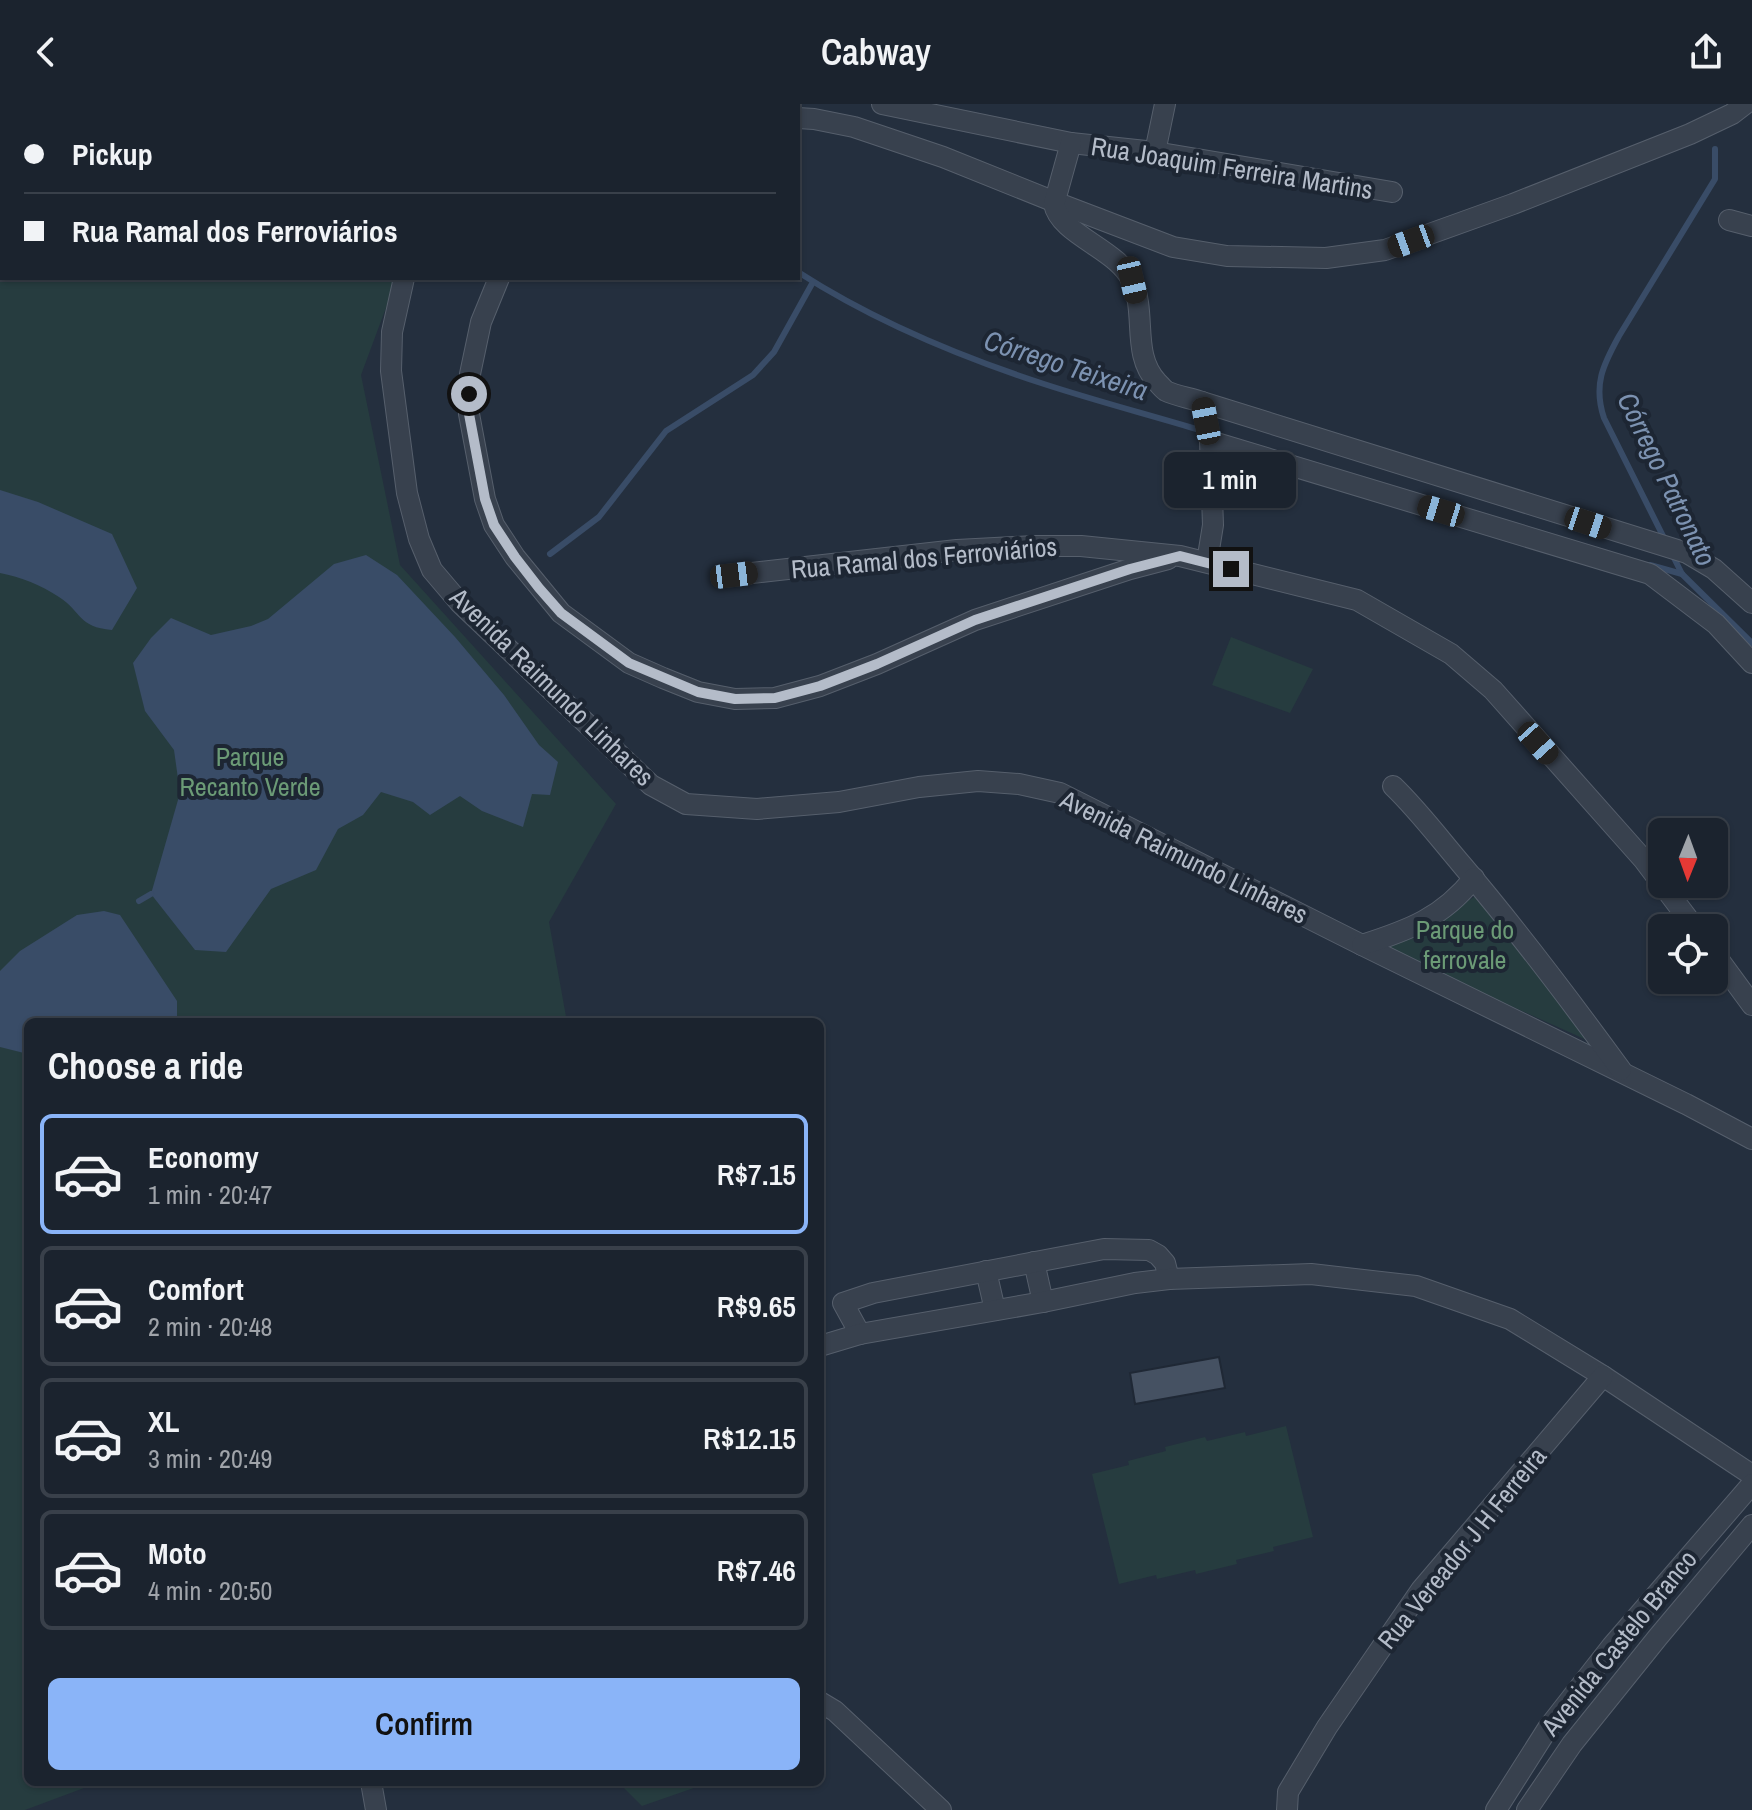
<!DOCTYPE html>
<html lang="en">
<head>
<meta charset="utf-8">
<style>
  :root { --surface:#1b232e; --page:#242b36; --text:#f1f3f6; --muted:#a0a4aa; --line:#39404a; --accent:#8ab4f8 }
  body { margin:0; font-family:"Archivo Narrow",sans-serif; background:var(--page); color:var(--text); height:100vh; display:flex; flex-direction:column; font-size:30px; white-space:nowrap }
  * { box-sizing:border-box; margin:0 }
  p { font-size:26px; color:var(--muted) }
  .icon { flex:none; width:44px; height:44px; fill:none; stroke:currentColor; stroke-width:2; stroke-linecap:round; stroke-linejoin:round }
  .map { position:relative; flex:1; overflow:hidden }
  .details { position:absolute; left:24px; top:914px; width:800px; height:768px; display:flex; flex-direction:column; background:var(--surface); border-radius:12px; box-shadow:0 2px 6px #0004,0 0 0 2px var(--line) }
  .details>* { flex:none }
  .guide { position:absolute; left:0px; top:0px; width:800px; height:176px; box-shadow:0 2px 6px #0004,0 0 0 2px var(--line); display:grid; align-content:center; height:176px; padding:0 24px; background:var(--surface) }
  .needle { width:52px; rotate:181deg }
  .tools { position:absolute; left:1648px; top:714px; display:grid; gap:16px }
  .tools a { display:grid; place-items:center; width:80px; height:80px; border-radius:12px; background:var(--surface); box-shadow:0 2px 6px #0004,0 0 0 2px var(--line); font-size:40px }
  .end { position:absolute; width:36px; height:36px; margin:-18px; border:10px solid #b4bcc9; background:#111; box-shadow:0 0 0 4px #111 }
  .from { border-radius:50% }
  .bubble { position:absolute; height:56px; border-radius:12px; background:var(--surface); box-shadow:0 2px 6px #0004,0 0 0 2px var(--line); font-size:26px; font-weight:600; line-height:56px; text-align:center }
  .car { position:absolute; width:24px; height:48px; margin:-24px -12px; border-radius:10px; box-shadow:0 0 6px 2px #0007; background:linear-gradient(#222 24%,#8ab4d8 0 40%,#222 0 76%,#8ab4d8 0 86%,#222 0) }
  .guide b { display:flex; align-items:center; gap:28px; height:76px; font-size:30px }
  .guide b+b { border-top:2px solid var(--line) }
  .guide i { width:20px; height:20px; background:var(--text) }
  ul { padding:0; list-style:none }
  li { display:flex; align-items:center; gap:24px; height:120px; margin:0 16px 12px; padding:0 8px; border:4px solid var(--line); border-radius:12px }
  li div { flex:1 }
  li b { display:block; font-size:30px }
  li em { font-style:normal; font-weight:600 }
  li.active { border-color:var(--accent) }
  li>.icon { width:72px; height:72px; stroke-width:1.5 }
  h2 { padding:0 24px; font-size:36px; line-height:96px }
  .primary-button { display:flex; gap:16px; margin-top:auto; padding:16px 24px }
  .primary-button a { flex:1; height:92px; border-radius:12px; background:var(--accent); color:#111; font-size:32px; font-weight:600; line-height:92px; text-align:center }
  header { display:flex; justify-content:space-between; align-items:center; height:104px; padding:0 24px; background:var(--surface); font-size:36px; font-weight:600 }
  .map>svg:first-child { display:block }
  .green { fill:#263c3f }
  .water { fill:#394c67 }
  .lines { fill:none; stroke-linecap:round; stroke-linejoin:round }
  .stream { stroke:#394c67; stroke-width:6 }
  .building { fill:#455162; stroke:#1f2835; stroke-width:2 }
  .street-casing { stroke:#565f6c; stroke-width:22 }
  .street { stroke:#38414e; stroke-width:20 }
  .route { stroke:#b4bcc9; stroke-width:10 }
  .labels { text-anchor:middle; stroke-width:8; stroke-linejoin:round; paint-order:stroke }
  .street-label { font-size:26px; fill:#b4bcc9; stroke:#1d2633 }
  .park-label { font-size:26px; fill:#6b9a76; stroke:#1d2633 }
  .water-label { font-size:28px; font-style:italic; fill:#7c92b1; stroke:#1d2633 }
</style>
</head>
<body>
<header><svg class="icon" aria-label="back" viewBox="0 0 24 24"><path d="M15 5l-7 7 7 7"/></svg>Cabway<svg class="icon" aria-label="share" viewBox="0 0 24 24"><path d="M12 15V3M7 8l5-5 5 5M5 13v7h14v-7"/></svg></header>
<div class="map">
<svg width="1752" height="1706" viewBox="0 0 1752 1706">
  <rect width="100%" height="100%" fill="#242f3e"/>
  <g class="green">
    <path d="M0 0H461L460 2H2V174H397L361 271 400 461 616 700 549 818 567 918H28V1678H100L25 1706H0Z"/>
    <path d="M1231 533 1313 565 1290 609 1212 581Z"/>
    <path d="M1476 792 1589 937 1384 845Z"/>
    <path d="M1286 1322 1313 1433 1273 1443 1274 1447 1236 1456 1237 1460 1196 1470 1195 1466 1157 1475 1156 1471 1119 1480 1092 1370 1129 1361 1128 1357 1166 1347 1165 1343 1205 1333 1207 1337 1245 1328 1246 1332Z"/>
    <path d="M618 1678H711L642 1702Z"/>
  </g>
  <g class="water">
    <path d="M0 386 38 398 112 430 137 484 112 526C78 523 82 508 59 493 41 481 21 473 0 469Z"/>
    <path d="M366 451 397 471 455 533 504 591 539 641 558 658 550 691 532 690 523 723 482 707 460 692 430 711 413 698 381 688 363 711 338 725 316 766 271 785 226 848 195 846 151 790 180 689 174 646 145 607 133 559 151 534 171 514 211 531 251 522 268 515 334 460Z"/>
    <path d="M104 807 120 811 177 897V913L171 918H28V950L0 943V867L20 847 77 811Z"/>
  </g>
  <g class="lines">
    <g class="stream">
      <path d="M798 168C871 215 961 253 1044 280 1096 297 1150 311 1203 327"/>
      <path d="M1666 438 1604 314C1593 281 1603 261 1619 232L1715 75V45"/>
      <path d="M550 450 599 413 666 327 753 271 774 248 813 178"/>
      <path d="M1673 452 1682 470 1752 539"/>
      <path d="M1650 461 1682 470"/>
      <path d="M139 797 151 790"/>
    </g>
  </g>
  <path class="building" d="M1219 1253 1225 1284 1135 1300 1130 1269Z"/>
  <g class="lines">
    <g class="street-casing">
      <g id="street">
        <path d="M882 0 1071 39 1155 48 1392 88"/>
        <path d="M469 2 470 0"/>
        <path d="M496 2 497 0"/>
        <path d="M798 14 814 15 854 23 943 53 1055 98 1173 143 1227 152 1326 154 1385 146 1513 100 1690 30 1732 10 1745 0"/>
        <path d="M1071 39 1054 100C1060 131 1118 145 1132 177 1147 210 1131 250 1157 278 1160 281 1163 285 1166 287 1176 292 1191 294 1202 298L1210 337 1213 421 1207 458"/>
        <path d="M1155 48 1165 0"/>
        <path d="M1729 116 1752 122"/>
        <path d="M404 174 392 228 391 267 407 389 419 435 432 466 460 499 651 681 686 700 757 705 839 698 919 683 978 677 1019 680 1060 689 1362 841 1686 1000 1752 1035"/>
        <path d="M499 174 481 218 470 270 469 310 485 395 494 421 515 453 561 509 629 559 663 574 698 588 735 595 775 594 820 582 877 560 975 516 1130 465 1168 455"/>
        <path d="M1202 298 1687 449 1714 465 1752 499"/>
        <path d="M1210 337 1650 470 1716 520 1752 559"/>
        <path d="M734 471 957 446 1034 442H1081L1180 452 1357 496 1451 550 1493 586 1643 755 1695 824"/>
        <path d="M1393 682C1418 706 1439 734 1462 761 1518 827 1570 896 1621 966"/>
        <path d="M1362 841C1409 826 1442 814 1474 774"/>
        <path d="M1714 849 1752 901"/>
        <path d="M1034 1158 1043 1198"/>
        <path d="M986 1167 995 1206"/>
        <path d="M860 1230 843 1199 873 1189 1104 1145 1149 1146 1158 1151 1165 1159 1169 1175"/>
        <path d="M820 1242 860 1230 1043 1198 1135 1179 1169 1175 1311 1170 1416 1182 1510 1215 1603 1272 1752 1371"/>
        <path d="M820 1598 835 1607 941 1706"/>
        <path d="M371 1678 376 1706"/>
        <path d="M1287 1706 1288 1688 1327 1623 1421 1486 1603 1272"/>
        <path d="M1496 1706 1548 1624 1612 1542 1752 1380"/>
        <path d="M1527 1706 1572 1640 1658 1533 1752 1421"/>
      </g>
    </g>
    <use href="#street" class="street"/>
  </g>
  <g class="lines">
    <path class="route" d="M469 290V310L485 395 494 421 515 453 539 484 561 509 629 559 698 588 735 595 775 594 820 582 877 560 975 516 1130 465 1180 452 1231 465"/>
  </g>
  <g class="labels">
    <g class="street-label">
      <text transform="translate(1232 64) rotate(9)" y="9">Rua Joaquim Ferreira Martins</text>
      <text transform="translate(924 454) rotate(-5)" y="9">Rua Ramal dos Ferroviários</text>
      <text transform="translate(552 583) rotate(44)" y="9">Avenida Raimundo Linhares</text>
      <text transform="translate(1184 753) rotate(26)" y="9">Avenida Raimundo Linhares</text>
      <text transform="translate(1462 1444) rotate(-51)" y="9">Rua Vereador J H Ferreira</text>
      <text transform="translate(1619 1539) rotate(-51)" y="9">Avenida Castelo Branco</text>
    </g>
    <g class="park-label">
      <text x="250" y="662">Parque<tspan x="250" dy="30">Recanto Verde</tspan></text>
      <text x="1465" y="835">Parque do<tspan x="1465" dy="30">ferrovale</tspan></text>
    </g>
    <g class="water-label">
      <text transform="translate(1066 261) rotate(18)" y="10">Córrego Teixeira</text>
      <text transform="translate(1667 375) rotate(64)" y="10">Córrego Patronato</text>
    </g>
  </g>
</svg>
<div class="tools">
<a><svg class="needle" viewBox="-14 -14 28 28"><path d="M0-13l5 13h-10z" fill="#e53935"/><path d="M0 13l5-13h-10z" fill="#a0a4aa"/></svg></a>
<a><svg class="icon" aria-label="locate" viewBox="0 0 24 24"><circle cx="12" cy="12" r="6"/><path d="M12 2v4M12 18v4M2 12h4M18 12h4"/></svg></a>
</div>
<i class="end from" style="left:469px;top:290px"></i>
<i class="end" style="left:1231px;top:465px"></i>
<div class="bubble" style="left:1164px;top:348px;width:132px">1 min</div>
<i class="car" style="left:1411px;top:137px;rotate:250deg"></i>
<i class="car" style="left:1132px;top:176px;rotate:167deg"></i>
<i class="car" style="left:1206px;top:317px;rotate:349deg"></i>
<i class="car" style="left:1441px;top:407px;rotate:287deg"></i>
<i class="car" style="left:1588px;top:419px;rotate:108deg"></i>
<i class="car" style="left:734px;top:471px;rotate:83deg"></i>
<i class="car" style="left:1538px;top:639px;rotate:138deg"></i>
<div class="guide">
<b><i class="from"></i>Pickup</b>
<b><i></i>Rua Ramal dos Ferroviários</b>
</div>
<section class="details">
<h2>Choose a ride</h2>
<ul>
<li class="active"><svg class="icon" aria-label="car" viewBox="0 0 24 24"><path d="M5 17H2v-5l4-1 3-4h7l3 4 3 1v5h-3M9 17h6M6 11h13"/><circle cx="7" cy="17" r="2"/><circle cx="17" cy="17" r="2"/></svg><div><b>Economy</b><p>1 min · 20:47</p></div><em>R$7.15</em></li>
<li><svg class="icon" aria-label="car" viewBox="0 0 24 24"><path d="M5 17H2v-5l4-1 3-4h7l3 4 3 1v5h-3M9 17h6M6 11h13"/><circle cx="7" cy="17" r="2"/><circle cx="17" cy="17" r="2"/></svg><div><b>Comfort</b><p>2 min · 20:48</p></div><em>R$9.65</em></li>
<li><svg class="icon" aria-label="car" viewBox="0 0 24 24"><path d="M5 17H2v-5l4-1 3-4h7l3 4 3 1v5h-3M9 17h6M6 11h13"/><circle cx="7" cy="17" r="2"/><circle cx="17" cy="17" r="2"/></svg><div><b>XL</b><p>3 min · 20:49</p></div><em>R$12.15</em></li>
<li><svg class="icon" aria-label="car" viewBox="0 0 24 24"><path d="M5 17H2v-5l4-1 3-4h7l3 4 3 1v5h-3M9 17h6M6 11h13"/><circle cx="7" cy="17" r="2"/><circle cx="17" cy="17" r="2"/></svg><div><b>Moto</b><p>4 min · 20:50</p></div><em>R$7.46</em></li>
</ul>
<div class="primary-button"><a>Confirm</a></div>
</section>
</div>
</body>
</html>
